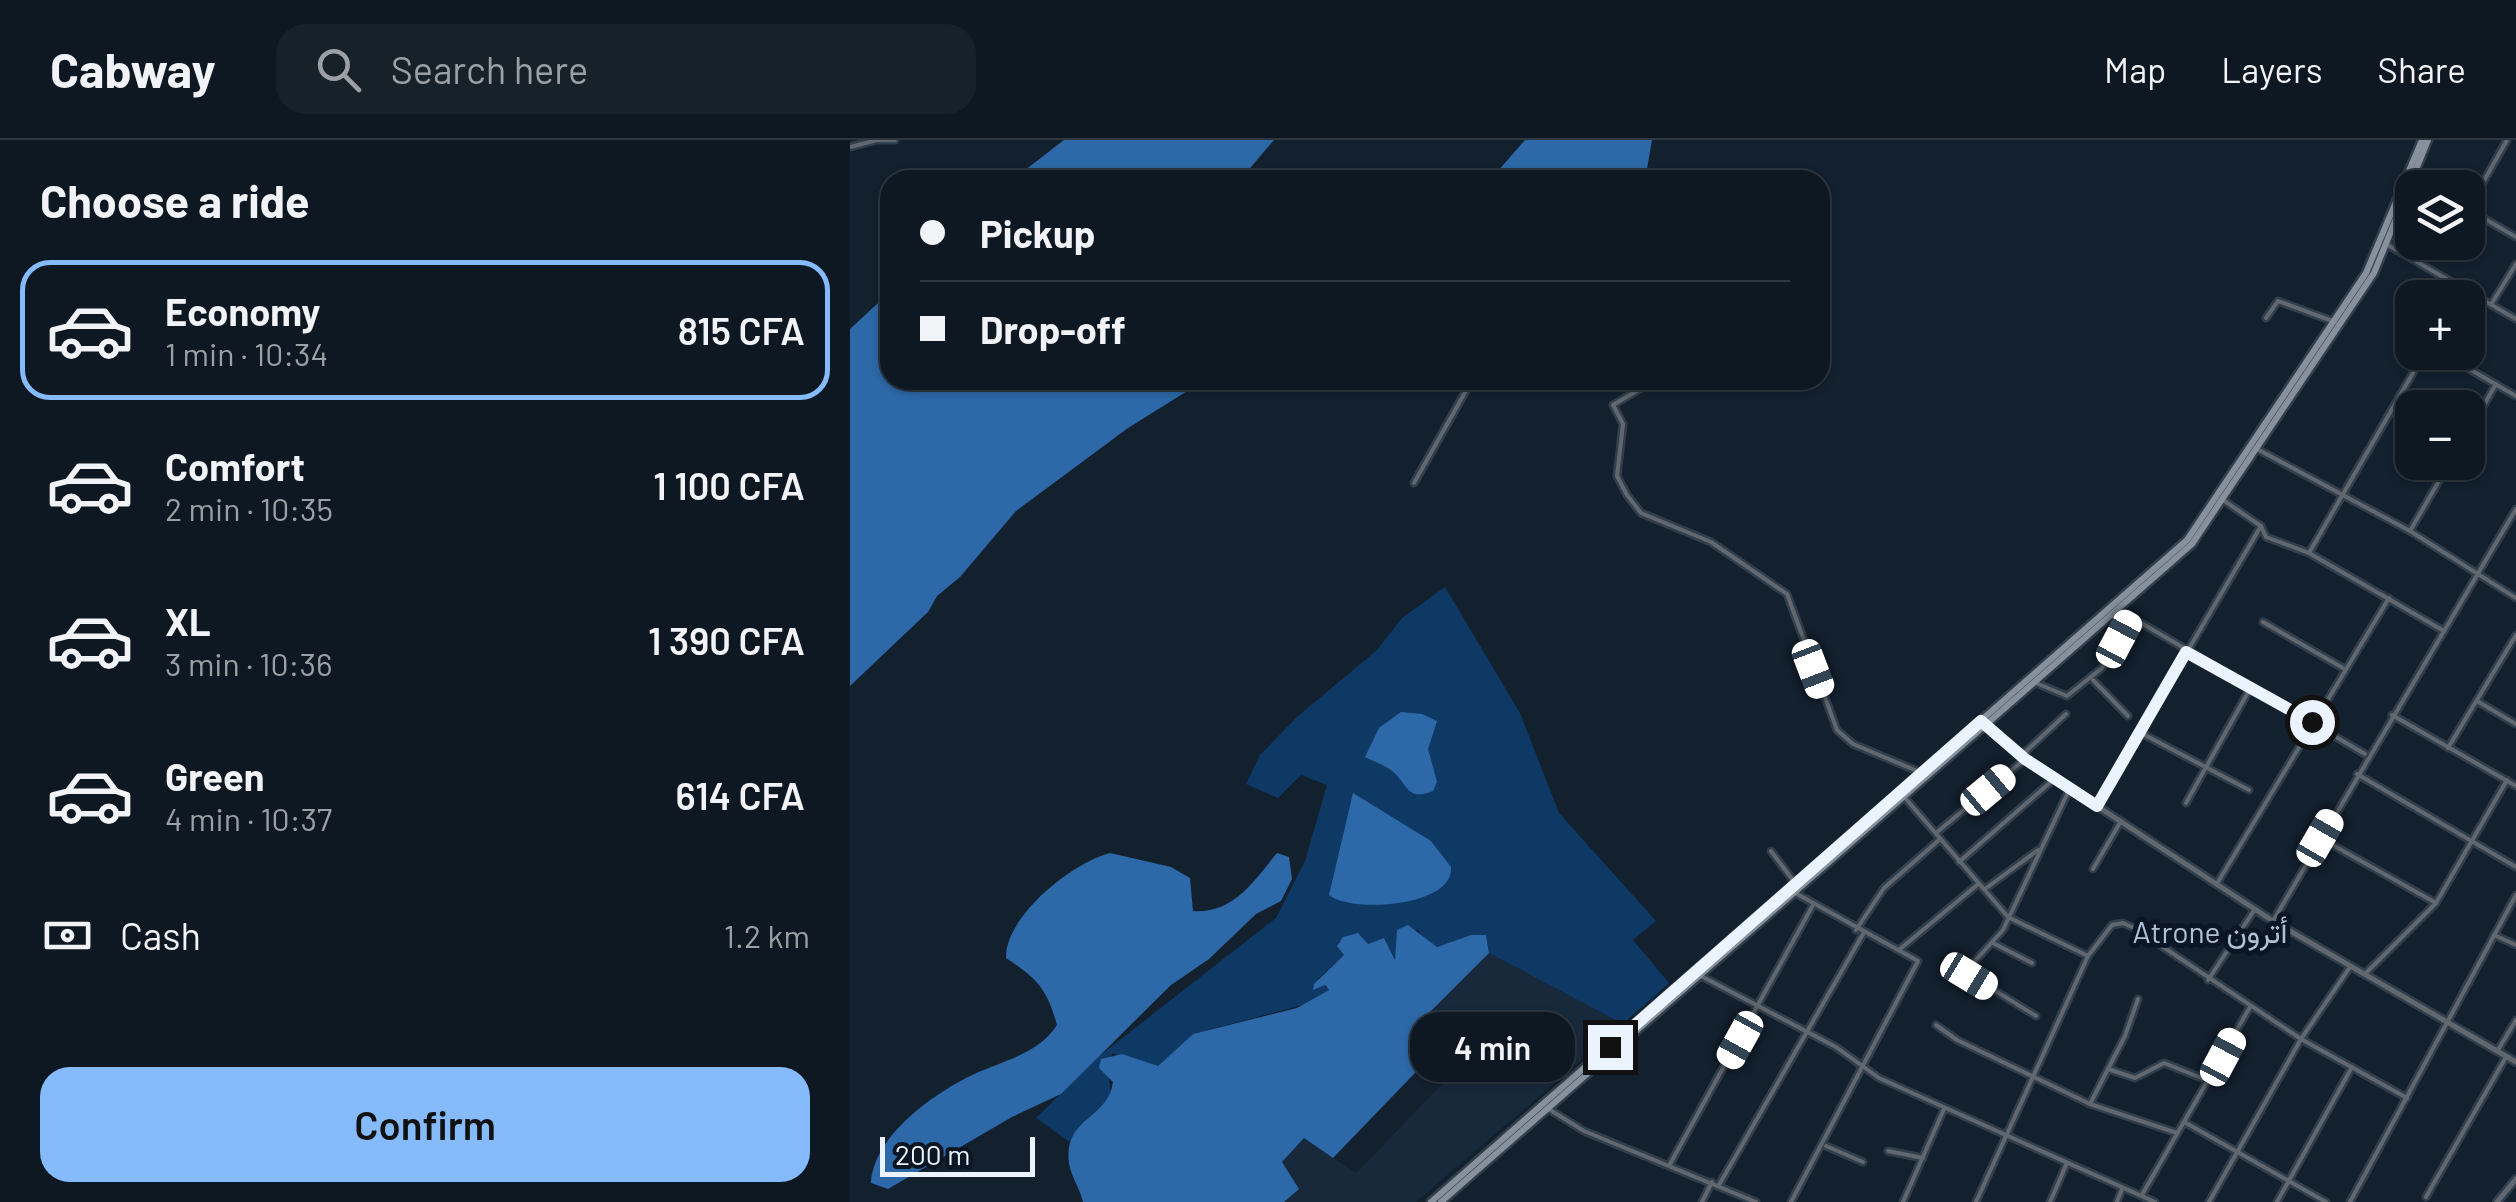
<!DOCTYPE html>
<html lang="en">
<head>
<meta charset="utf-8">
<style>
  :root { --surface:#0e1822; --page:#17212a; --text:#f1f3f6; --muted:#9ba0a5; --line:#2e3740; --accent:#85bbfb }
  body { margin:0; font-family:Barlow,Vazirmatn,sans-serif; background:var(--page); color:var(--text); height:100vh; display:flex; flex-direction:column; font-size:38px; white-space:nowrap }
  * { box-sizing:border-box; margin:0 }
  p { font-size:32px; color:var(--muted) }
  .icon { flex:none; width:55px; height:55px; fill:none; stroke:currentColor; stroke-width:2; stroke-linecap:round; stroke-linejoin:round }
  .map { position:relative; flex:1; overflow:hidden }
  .details { display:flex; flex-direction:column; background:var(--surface); width:850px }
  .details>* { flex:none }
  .banner { position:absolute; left:30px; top:30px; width:950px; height:220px; border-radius:30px; box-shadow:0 2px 8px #0004,0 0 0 2px var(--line); display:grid; align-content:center; height:220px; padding:0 40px; background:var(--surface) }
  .buttons { position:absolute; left:1545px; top:30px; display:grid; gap:20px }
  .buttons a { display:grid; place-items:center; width:90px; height:90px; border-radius:20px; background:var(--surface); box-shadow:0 2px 8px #0004,0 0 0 2px var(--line); font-size:50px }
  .scale { position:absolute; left:30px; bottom:25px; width:155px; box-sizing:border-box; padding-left:10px; border:5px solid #ebf4fe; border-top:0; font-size:28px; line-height:35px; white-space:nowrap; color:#ebf4fe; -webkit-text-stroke:8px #0a1624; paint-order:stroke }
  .end { position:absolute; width:45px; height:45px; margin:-22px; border:12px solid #ebf4fe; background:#111; box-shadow:0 0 0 5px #111 }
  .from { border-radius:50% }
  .bubble { position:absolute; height:70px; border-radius:30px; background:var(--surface); box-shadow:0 2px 8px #0004,0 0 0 2px var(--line); font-size:32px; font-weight:600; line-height:70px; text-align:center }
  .car { position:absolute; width:30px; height:60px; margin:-30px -15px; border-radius:12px; box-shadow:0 0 8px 2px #0007; background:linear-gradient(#fff 24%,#345 0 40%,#fff 0 76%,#345 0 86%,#fff 0) }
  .banner b { display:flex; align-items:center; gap:35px; height:95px; font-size:38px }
  .banner b+b { border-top:2px solid var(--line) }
  .banner i { width:25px; height:25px; background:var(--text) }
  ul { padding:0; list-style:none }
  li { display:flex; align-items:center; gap:30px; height:140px; margin:0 20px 15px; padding:0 20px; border:5px solid transparent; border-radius:30px }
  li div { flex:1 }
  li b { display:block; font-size:38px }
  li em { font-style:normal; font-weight:600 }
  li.on { border-color:var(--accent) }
  li>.icon { width:90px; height:90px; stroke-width:1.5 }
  h2 { padding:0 40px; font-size:45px; line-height:120px }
  .pay { display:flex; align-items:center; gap:25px; height:110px; padding:0 40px; font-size:38px }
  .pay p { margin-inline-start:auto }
  .button { display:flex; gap:20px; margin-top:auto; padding:20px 40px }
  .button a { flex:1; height:115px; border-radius:30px; background:var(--accent); color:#111; font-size:40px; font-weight:600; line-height:115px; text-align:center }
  header { display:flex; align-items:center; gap:60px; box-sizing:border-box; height:140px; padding:0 50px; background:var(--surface); border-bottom:2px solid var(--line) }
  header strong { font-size:48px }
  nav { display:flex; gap:55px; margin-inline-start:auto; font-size:35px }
  .search { width:700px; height:90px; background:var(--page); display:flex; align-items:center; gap:25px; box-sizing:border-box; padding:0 35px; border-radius:30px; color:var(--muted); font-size:38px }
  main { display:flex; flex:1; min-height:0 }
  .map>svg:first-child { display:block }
  .built { fill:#18293c }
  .green { fill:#0f3965 }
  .water { fill:#2d68a8 }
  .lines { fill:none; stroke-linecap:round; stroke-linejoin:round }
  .minor-casing { stroke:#313e4b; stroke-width:9 }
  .tertiary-casing { stroke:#313e4b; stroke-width:10 }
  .secondary-casing { stroke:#313e4b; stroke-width:11 }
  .minor { stroke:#61676f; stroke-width:4 }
  .tertiary { stroke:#61676f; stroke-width:5 }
  .secondary { stroke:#87919d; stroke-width:6 }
  .route { stroke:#ebf4fe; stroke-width:12 }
  .labels { text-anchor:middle; stroke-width:10; stroke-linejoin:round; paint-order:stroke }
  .neighbourhood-label { font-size:30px; fill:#b1c1d4; stroke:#0a1624 }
</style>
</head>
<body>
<header>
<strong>Cabway</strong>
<div class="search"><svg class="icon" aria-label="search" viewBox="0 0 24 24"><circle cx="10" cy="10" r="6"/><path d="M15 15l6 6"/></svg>Search here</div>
<nav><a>Map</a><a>Layers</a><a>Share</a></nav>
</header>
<main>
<section class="details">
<h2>Choose a ride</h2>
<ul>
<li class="on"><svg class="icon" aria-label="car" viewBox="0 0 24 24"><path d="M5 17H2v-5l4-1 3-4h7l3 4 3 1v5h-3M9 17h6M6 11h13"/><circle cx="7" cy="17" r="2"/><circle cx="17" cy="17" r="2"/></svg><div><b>Economy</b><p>1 min · 10:34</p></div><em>815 CFA</em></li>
<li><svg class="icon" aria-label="car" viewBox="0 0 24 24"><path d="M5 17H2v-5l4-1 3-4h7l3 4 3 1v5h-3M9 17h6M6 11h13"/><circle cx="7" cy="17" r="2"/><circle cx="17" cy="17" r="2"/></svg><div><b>Comfort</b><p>2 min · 10:35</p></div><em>1 100 CFA</em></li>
<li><svg class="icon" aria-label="car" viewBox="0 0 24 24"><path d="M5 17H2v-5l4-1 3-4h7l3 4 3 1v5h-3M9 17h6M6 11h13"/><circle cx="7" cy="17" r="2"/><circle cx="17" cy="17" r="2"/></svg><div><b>XL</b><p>3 min · 10:36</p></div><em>1 390 CFA</em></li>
<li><svg class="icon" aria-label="car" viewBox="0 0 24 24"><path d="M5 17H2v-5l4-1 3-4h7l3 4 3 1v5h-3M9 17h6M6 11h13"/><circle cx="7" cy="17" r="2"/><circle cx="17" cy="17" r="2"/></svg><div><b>Green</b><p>4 min · 10:37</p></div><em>614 CFA</em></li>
</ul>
<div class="pay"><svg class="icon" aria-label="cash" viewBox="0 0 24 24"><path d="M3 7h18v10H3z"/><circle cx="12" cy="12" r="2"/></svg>Cash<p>1.2 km</p></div>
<div class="button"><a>Confirm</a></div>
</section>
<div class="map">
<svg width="1666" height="1062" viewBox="0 0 1666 1062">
  <rect width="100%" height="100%" fill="#13202e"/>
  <path class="built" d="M639 813 773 884 566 1062H434L449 1049 432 1022 454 998 506 1033 607 929 570 883Z"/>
  <path class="green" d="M595 447 670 573 709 673 806 781 783 800 819 843 773 884 639 813 636 795H621L587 807 576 802 567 789 546 821 534 798 517 804 508 793 488 802 494 815 468 839 479 850 460 863 343 894 308 926 262 913 258 932 261 956C249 975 229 982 221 1003L186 978 248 917 426 778 455 721 477 645 451 635 428 658 396 644 410 615 448 576 527 510 552 478Z"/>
  <g class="water">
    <path d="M214 0H424L390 40H162Z"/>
    <path d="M675 0H802L795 40H640Z"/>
    <path d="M40 152V240H355L278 288 166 371 110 437 87 456 78 472 0 546V189Z"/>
    <path d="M551 572 572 574 587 581 578 609 587 642 583 651C554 663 558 640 538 628 532 624 522 621 515 617L529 588Z"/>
    <path d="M503 653 581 701 601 727C605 766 502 774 479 755Z"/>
    <path d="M260 713 321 727 340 738 343 771C383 774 404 741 427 713L439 717 442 739 431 761 406 774 359 819 321 845 211 954 162 977 38 1049 21 1043C24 997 78 958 116 938 147 922 187 916 207 885 197 848 186 838 156 818 155 777 221 723 260 713Z"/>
    <path d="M558 785 587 807 621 795H636L639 813 570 882 590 907 483 1018 454 998 432 1022 449 1049 434 1062H233C230 1048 221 1037 219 1023 213 977 258 980 263 942L249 928 251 919 272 914 308 926 343 894 447 868 479 850 475 845 463 850 464 844 494 815 487 806 493 797 508 793 518 804 534 798 545 820 547 790Z"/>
  </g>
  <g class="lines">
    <g class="minor-casing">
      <g id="minor">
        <path d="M28 0H45"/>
        <path d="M0 7 27 0"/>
        <path d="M1564 37 1582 48"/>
        <path d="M1618 69 1657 0"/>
        <path d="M1618 69 1666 97"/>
        <path d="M1536 104 1666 179"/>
        <path d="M1601 158 1608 144"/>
        <path d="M1642 163 1666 124"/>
        <path d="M1416 178 1428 161 1485 182"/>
        <path d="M1590 212 1666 256"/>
        <path d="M805 240 763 265 773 284 767 336 777 355 791 373 861 402 937 454 987 590 1003 604 1072 633"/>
        <path d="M1618 293 1646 244"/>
        <path d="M1407 309 1560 391 1666 458"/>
        <path d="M564 343 622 240"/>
        <path d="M1373 360 1411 386 1416 397 1459 413 1594 491"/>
        <path d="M1560 391 1600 322"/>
        <path d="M1459 413 1575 212"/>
        <path d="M1269 470 1515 614"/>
        <path d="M1413 482 1493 528"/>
        <path d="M1243 540 1278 576"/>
        <path d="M1186 543 1217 556 1252 528 1280 477"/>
        <path d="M1627 561 1666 584"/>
        <path d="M1542 575 1666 646"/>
        <path d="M1291 593 1399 650"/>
        <path d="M1598 608 1666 495"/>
        <path d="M1172 615 1216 574"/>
        <path d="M1507 634 1666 727"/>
        <path d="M1056 659 1158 777 1238 816"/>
        <path d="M1336 663 1401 547"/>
        <path d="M1247 665 1411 386"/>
        <path d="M1086 693 1175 619"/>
        <path d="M1470 698 1586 763"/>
        <path d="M921 711 945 743"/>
        <path d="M1109 722 1203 640"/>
        <path d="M1243 729 1271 681"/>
        <path d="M1368 742 1539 458"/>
        <path d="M1135 749 1188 710"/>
        <path d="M1423 781 1666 369"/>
        <path d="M1006 790 1034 748 1089 700"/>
        <path d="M1644 795 1666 805"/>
        <path d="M1143 803 1182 823"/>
        <path d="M1050 809 1127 745"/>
        <path d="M1516 833 1586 763 1657 640"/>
        <path d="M851 836 986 907 1029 938 1305 1062"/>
        <path d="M1358 840 1405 769"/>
        <path d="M1186 876 1115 832 1153 790 1220 648"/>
        <path d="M1086 885 1107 900 1240 964 1327 993"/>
        <path d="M1648 910 1666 880"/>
        <path d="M1258 929 1285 938 1314 923 1359 941"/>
        <path d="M1240 964 1275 896 1288 859"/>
        <path d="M697 968 734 991 906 1062"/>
        <path d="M1336 983 1476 1062"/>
        <path d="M976 1006 1013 1022"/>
        <path d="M1038 1011 1073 1018"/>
        <path d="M820 1024 963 765"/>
        <path d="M869 1045 1013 794"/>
        <path d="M1293 1053 1400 867"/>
        <path d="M1576 1057 1656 917"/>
        <path d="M852 1062 862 1042"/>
        <path d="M941 1062 1068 821 947 754"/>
        <path d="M1053 1062 1094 969"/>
        <path d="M1126 1062 1238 816 1262 785 1273 783 1286 789 1451 899 1557 958"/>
        <path d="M1200 1062 1217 1023"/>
        <path d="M1267 1062 1272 1049"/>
        <path d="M1359 1062 1451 899 1500 827"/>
        <path d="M1427 1062 1502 927"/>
        <path d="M1500 1062 1666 755"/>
      </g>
    </g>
    <g class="tertiary-casing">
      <g id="tertiary">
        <path d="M1133 583 1175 619 1423 781 1666 922"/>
        <path d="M1647 1062 1666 1039"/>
      </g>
    </g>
    <g class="secondary-casing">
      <g id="secondary">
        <path d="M581 1062 1337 400 1516 133 1572 0"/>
        <path d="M591 1062 1342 404 1524 133 1578 0"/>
      </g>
    </g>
    <use href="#minor" class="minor"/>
    <use href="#tertiary" class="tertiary"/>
    <use href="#secondary" class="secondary"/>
  </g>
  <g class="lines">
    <path class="route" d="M760 907 1131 581 1175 619 1247 666 1336 512 1462 582"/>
  </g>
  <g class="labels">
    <g class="neighbourhood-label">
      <text x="1360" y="803">Atrone أترون</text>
    </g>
  </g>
</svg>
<div class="buttons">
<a><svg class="icon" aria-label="layers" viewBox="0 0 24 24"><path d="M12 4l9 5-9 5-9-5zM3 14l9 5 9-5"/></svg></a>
<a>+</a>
<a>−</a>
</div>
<div class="scale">200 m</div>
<i class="end from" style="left:1462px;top:582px"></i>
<i class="end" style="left:760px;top:907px"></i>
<div class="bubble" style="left:560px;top:872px;width:165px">4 min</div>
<i class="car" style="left:1269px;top:499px;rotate:28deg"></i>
<i class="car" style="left:963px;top:529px;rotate:159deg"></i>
<i class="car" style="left:1138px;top:650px;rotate:50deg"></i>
<i class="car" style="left:1470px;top:698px;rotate:30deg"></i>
<i class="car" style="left:1119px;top:836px;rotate:121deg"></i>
<i class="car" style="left:890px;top:900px;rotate:209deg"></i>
<i class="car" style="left:1373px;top:917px;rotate:28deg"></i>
<div class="banner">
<b><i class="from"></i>Pickup</b>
<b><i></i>Drop-off</b>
</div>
</div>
</main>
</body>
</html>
